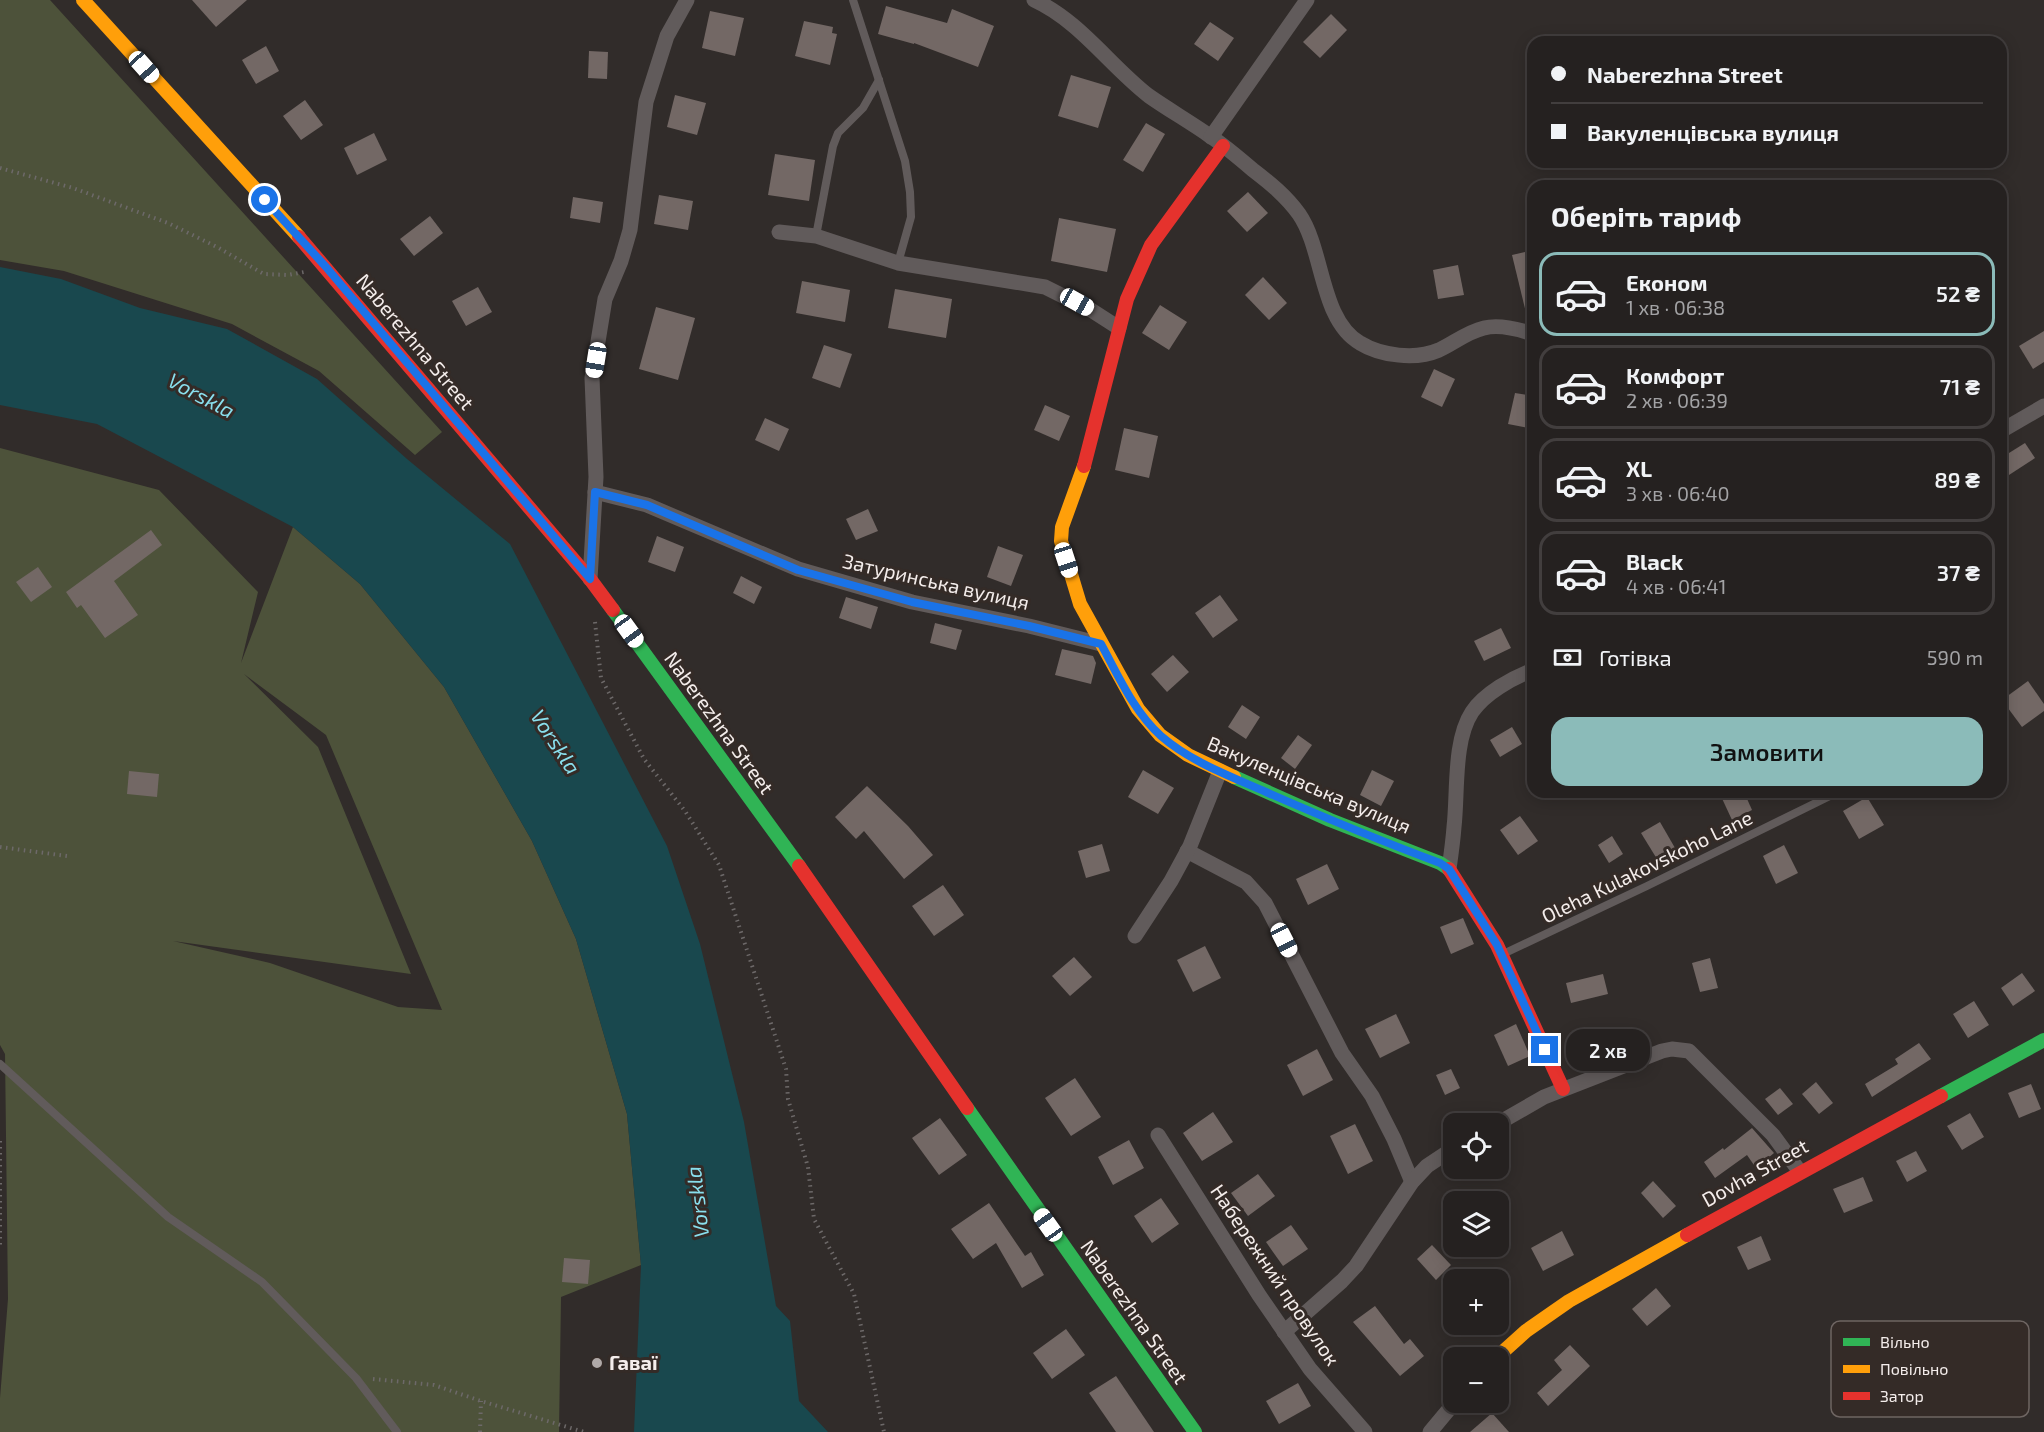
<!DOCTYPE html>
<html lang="uk">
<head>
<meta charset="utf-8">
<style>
  :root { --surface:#252120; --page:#312e2d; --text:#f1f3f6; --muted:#a3a3a5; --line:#423e3e; --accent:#8bbbb9 }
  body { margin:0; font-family:"Exo 2",sans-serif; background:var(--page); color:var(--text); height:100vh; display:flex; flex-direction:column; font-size:22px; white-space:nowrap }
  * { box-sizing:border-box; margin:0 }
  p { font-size:20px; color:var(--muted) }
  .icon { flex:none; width:33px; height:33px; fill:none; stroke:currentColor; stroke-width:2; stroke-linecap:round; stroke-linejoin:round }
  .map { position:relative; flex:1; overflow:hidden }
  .sheet { position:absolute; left:1527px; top:180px; width:480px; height:618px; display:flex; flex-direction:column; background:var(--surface); border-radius:18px; box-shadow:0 3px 15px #0003,0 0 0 2px var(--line) }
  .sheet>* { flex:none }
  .guide { position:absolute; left:1527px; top:36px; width:480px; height:132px; border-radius:18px; box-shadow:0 3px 15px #0003,0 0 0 2px var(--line); display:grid; align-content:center; height:132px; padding:0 24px; background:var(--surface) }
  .tools { position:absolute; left:1443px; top:1113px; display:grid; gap:12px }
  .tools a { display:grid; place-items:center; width:66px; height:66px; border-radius:12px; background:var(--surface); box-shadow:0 3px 15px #0003,0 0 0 2px var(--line); font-size:30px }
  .end { position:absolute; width:27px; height:27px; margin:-14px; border:8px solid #1a73e8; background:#fff; box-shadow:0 0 0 3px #fff }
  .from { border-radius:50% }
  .bubble { position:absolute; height:42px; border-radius:18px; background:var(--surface); box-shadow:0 3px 15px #0003,0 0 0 2px var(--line); font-size:20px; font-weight:600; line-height:42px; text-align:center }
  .car { position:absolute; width:18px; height:36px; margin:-18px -9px; border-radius:8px; box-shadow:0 0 4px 2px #0007; background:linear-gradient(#fff 24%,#345 0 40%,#fff 0 76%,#345 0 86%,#fff 0) }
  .guide b { display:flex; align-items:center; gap:21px; height:57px; font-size:22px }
  .guide b+b { border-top:2px solid var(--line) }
  .guide i { width:15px; height:15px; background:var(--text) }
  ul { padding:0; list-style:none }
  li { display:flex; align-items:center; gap:18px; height:84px; margin:0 12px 9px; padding:0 12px; border:3px solid var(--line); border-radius:18px }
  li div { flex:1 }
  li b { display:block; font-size:22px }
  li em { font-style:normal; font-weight:600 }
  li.selected { border-color:var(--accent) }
  li>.icon { width:54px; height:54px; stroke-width:1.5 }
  h2 { padding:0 24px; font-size:27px; line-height:72px }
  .pay { display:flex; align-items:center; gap:15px; height:66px; padding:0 24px; font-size:22px }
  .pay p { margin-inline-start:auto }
  .primary-button { display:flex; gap:12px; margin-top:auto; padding:12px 24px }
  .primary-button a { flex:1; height:69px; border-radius:18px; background:var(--accent); color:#111; font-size:24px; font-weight:600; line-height:69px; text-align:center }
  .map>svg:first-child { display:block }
  .green { fill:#4d523a; fill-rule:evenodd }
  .water { fill:#19484e }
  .building { fill:#736865 }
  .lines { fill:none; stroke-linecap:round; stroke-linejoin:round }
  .path { stroke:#6d6969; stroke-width:4; stroke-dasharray:1.5 4.5; stroke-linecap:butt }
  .lane { stroke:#615b5b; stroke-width:8 }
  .street { stroke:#615b5b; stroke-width:15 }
  .fast { stroke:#30b455; stroke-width:14 }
  .slow { stroke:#ff9f0a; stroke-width:14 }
  .jam { stroke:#e5322d; stroke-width:14 }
  .route { stroke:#1a73e8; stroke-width:8 }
  .poi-dot { fill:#b0a9a7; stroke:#342b27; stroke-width:2 }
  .labels { text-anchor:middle; stroke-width:6; stroke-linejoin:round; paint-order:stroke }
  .street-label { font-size:20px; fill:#f4edeb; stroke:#342b27 }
  .poi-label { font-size:20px; font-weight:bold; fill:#f4edeb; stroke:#342b27; text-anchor:start }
  .water-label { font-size:21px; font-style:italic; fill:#89dfed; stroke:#342b27 }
  .key { fill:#342b27; stroke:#6e6562; stroke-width:1.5 }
  .key-label { font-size:16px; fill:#f4edeb }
</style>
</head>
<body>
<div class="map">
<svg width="2044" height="1432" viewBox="0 0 2044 1432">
  <rect width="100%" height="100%" fill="#312c2a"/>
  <g class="green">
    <path d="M0 0H50L442 432 415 455 319 371 232 324 64 271 0 260Z"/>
    <path d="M0 448 159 490 258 592 241 663 293 527 360 584 444 687 532 841 576 939 627 1114 641 1265 561 1297 559 1432H0V1398L8 1299 5 1054 0 1045ZM244 674 326 735 442 1010 398 1007 270 963 173 941 411 974 318 747Z"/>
  </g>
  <path class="water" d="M0 267 61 279 140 308 227 329 317 379 407 459 510 544 667 846 700 944 744 1122 776 1306 790 1321 799 1401 828 1432H634L641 1265 627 1114 576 939 532 841 444 687 360 584 293 527 97 424 0 405Z"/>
  <g class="building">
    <path d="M192 0H247L216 27Z"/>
    <path d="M886 6 947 23 952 9 994 26 978 67 914 43V44L878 34Z"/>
    <path d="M710 11 744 18 735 56 702 48Z"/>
    <path d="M1331 14 1347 30 1320 58 1303 42Z"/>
    <path d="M804 21 833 27 832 33 837 34 830 65 795 56Z"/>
    <path d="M1210 22 1234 38 1218 61 1194 44Z"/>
    <path d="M266 46 279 71 256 84 242 60Z"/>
    <path d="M589 51 608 52 607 79 588 78Z"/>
    <path d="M1071 75 1111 87 1098 128 1058 116Z"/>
    <path d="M675 95 706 103 697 135 667 127Z"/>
    <path d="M305 100 323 125 301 140 283 116Z"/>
    <path d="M1146 123 1165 134 1143 172 1123 160Z"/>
    <path d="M374 133 387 160 357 175 344 148Z"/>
    <path d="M775 154 815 160 809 201 768 195Z"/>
    <path d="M1248 192 1268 213 1247 232 1227 211Z"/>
    <path d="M659 195 693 201 688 230 654 224Z"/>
    <path d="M573 197 603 202 600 223 570 218Z"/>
    <path d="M430 216 443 233 414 256 400 239Z"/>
    <path d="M1059 218 1116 229 1107 272 1051 261Z"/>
    <path d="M1533 250V317H1527L1512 255Z"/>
    <path d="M1458 265 1464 295 1438 299 1433 270Z"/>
    <path d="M1263 277 1287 303 1269 320 1245 295Z"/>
    <path d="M802 281 850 290 845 322 796 313Z"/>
    <path d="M478 287 492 312 466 326 452 301Z"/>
    <path d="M895 289 952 299 946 338 888 328Z"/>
    <path d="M1160 305 1187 322 1169 350 1142 333Z"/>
    <path d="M656 307 695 318 678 380 639 369Z"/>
    <path d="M2044 331V362L2033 369 2019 346Z"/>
    <path d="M824 345 852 354 840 388 812 378Z"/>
    <path d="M1434 369 1455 379 1442 407 1421 397Z"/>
    <path d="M1515 393 1533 396V429L1508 424Z"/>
    <path d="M1045 405 1070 416 1059 441 1034 430Z"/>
    <path d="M765 418 789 429 779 451 755 440Z"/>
    <path d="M1124 428 1158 436 1149 478 1115 470Z"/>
    <path d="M2025 443 2035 458 2009 475 2001 462V458Z"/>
    <path d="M868 509 878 531 856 540 846 519Z"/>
    <path d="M151 530 162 545 114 581 138 615 105 638 81 605 77 608 66 592Z"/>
    <path d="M657 536 684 547 675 572 648 562Z"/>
    <path d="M998 546 1023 555 1011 586 987 577Z"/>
    <path d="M38 567 52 587 31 602 16 582Z"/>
    <path d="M741 576 762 587 754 604 733 593Z"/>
    <path d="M1220 595 1238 620 1213 638 1195 613Z"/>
    <path d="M846 597 878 607 871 629 839 618Z"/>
    <path d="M935 623 962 630 956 650 930 643Z"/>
    <path d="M1501 628 1511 648 1484 661 1474 641Z"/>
    <path d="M1062 649 1093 656 1096 663 1091 684 1055 675Z"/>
    <path d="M1173 655 1189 672 1167 692 1151 674Z"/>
    <path d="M2028 681 2044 704V711L2022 727 2002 700Z"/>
    <path d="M1242 705 1260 717 1246 739 1228 727Z"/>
    <path d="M1512 727 1522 744 1500 757 1490 740Z"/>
    <path d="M1298 735 1312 745 1295 769 1281 758Z"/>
    <path d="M1143 770 1174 788 1158 814 1128 797Z"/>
    <path d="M1372 770 1394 781 1381 806 1360 795Z"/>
    <path d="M129 771 159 774 157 797 127 794Z"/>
    <path d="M867 786 908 826 933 855 904 879 864 831 856 839 835 817Z"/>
    <path d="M1719 792H1744L1752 810 1732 820Z"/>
    <path d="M1867 797 1884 825 1859 839 1843 811Z"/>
    <path d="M1520 816 1538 841 1518 855 1500 830Z"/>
    <path d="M1660 822 1675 848 1657 859 1641 833Z"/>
    <path d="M1612 836 1623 854 1609 863 1598 845Z"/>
    <path d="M1102 844 1110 871 1086 878 1078 851Z"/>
    <path d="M1784 845 1798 873 1776 884 1763 856Z"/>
    <path d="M1327 864 1339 889 1308 905 1296 879Z"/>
    <path d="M943 885 964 915 934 936 912 906Z"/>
    <path d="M1463 918 1474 944 1451 954 1440 927Z"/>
    <path d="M1205 946 1221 978 1193 992 1177 960Z"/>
    <path d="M1074 957 1092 977 1070 996 1052 976Z"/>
    <path d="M1710 958 1718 988 1700 992 1692 963Z"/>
    <path d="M2022 973 2035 991 2013 1006 2001 988Z"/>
    <path d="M1603 974 1608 994 1571 1003 1566 983Z"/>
    <path d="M1974 1001 1989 1025 1968 1038 1953 1014Z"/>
    <path d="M1396 1014 1410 1043 1380 1058 1365 1029Z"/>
    <path d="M1516 1024 1530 1056 1508 1066 1494 1035Z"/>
    <path d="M1919 1043 1931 1059 1872 1097 1865 1084 1898 1064 1895 1059Z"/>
    <path d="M1317 1049 1333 1080 1303 1096 1287 1065Z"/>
    <path d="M1451 1069 1460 1088 1445 1095 1436 1075Z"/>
    <path d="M1075 1078 1101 1117 1071 1136 1045 1098Z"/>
    <path d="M1816 1082 1833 1103 1819 1114 1802 1094Z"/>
    <path d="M2031 1084 2041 1109 2019 1118 2008 1093Z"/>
    <path d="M1780 1088 1793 1104 1778 1115 1765 1099Z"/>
    <path d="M1213 1112 1233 1142 1202 1161 1183 1133Z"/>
    <path d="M1970 1113 1984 1137 1962 1150 1947 1126Z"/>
    <path d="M940 1118 967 1155 939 1175 912 1138Z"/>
    <path d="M1355 1124 1373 1161 1348 1174 1330 1136Z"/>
    <path d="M1752 1128 1774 1153 1756 1168 1747 1155 1715 1178 1704 1162 1723 1148 1724 1150Z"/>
    <path d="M1129 1140 1144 1168 1113 1185 1098 1157Z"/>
    <path d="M1916 1151 1927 1171 1907 1182 1896 1161Z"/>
    <path d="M1258 1174 1275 1196 1248 1216 1231 1193Z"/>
    <path d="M1863 1177 1873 1201 1844 1213 1833 1189Z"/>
    <path d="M1653 1181 1676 1206 1663 1218 1641 1193Z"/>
    <path d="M1161 1198 1179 1224 1152 1243 1134 1216Z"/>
    <path d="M989 1203 1025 1256 1031 1252 1044 1275 1022 1288 996 1243 973 1259 951 1229Z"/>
    <path d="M1291 1225 1308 1249 1283 1266 1266 1242Z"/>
    <path d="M1562 1231 1574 1255 1543 1271 1531 1248Z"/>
    <path d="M1761 1236 1771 1260 1748 1270 1737 1247Z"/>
    <path d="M1432 1245 1451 1265 1436 1280 1417 1259Z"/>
    <path d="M564 1258 590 1260 588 1284 562 1282Z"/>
    <path d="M1656 1288 1671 1306 1647 1326 1632 1309Z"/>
    <path d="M1375 1306 1404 1344 1410 1339 1424 1356 1400 1376 1353 1322Z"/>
    <path d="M1066 1329 1085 1355 1052 1379 1033 1353Z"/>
    <path d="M1570 1345 1590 1366 1548 1406 1537 1393 1562 1370 1554 1360Z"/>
    <path d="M1116 1376 1154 1432H1116L1089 1393Z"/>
    <path d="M1298 1383 1311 1406 1279 1424 1266 1401Z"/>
    <path d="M1492 1413 1509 1432H1470Z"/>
  </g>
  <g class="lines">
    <g class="path">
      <path d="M0 168 73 188 168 223 217 247 264 274 288 275 304 272"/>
      <path d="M595 622 601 678 644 759 685 811 719 865 786 1069 788 1099 808 1167 814 1219 854 1294 884 1432"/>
      <path d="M0 847 67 856"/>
      <path d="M0 1141V1249"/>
      <path d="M373 1379 434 1385 481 1401 584 1432"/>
      <path d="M480 1432 481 1401"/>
    </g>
    <g class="lane">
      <path d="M853 0 905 161 910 192 911 217 898 263"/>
      <path d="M816 236 833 146 838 133 863 108 879 80"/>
      <path d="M1503 954 1647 886 1838 792"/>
      <path d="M0 1064 168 1217 262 1282 356 1378 397 1432"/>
    </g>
    <g class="street">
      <path d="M1034 0C1080 21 1110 66 1149 96 1169 110 1190 122 1210 136 1225 146 1239 158 1253 170 1270 183 1286 196 1299 214 1324 250 1320 320 1360 343 1381 356 1416 360 1439 350 1454 343 1467 332 1484 328 1499 324 1518 329 1533 334"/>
      <path d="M1211 137 1307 0"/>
      <path d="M779 232 816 236 898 263 1045 287 1091 310 1119 328"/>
      <path d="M2001 431 2044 406"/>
      <path d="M595 492 647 505 798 569 912 602 1029 626 1101 644"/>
      <path d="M590 579 596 477 592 378 605 299 621 261 630 230 646 102 667 36 687 0"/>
      <path d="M1187 851 1246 882 1265 903 1342 1053 1372 1096 1394 1139 1412 1182"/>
      <path d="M1449 869C1451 855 1453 841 1454 827 1458 793 1453 741 1472 712 1485 693 1512 678 1533 670"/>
      <path d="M1135 936 1171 881 1190 846 1220 771"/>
      <path d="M1497 1124 1544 1097 1662 1051 1672 1049 1689 1051 1773 1135 1800 1172"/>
      <path d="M1158 1135 1259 1295 1310 1369 1365 1432"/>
      <path d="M1284 1332 1342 1281 1356 1266 1412 1182 1427 1166 1454 1148"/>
      <path d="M1430 1432 1455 1402"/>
    </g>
    <g class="fast">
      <path d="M613 610 799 866"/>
      <path d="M1234 777 1330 820 1440 863 1449 869"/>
      <path d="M1941 1096 2044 1040"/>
      <path d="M967 1108 1195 1432"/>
    </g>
    <g class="slow">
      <path d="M83 0 299 237"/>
      <path d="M1084 466 1062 527 1061 541 1080 604 1138 709 1160 735 1188 755 1234 777"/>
      <path d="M1496 1358 1526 1331 1569 1301 1687 1235"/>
    </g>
    <g class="jam">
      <path d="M299 237 590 579 613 610"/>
      <path d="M1084 466 1127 299 1151 245 1223 146"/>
      <path d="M799 866 967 1108"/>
      <path d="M1449 869 1497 945 1563 1089"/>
      <path d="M1687 1235 1941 1096"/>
    </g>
  </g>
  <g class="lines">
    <path class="route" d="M265 200 326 267 590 579 595 492 647 505 798 570 912 602 1029 626 1101 644C1118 675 1134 712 1161 736 1191 762 1230 776 1266 792 1323 817 1381 841 1440 863L1449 869 1497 945 1545 1050"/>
  </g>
  <circle class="poi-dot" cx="597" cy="1363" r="6"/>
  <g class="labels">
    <g class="street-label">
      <text transform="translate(415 342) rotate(50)" y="7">Naberezhna Street</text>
      <text transform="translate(936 582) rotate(13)" y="7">Затуринська вулиця</text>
      <text transform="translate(719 723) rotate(54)" y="7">Naberezhna Street</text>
      <text transform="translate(1309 785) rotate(23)" y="7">Вакуленцівська вулиця</text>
      <text transform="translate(1647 867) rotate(-26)" y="7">Oleha Kulakovskoho Lane</text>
      <text transform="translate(1755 1173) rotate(-29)" y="7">Dovha Street</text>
      <text transform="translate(1275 1275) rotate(56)" y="7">Набережний провулок</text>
      <text transform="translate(1134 1312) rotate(55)" y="7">Naberezhna Street</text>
    </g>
    <g class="poi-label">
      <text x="609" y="1370">Гаваї</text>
    </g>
    <g class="water-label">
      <text transform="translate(201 396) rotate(28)" y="7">Vorskla</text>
      <text transform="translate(555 742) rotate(57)" y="7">Vorskla</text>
      <text transform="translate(698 1202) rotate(-97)" y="7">Vorskla</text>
    </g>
  </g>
  <rect x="1831" y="1321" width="198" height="96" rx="9" class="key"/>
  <rect x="1843" y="1338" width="27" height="8" fill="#30b455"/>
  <rect x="1843" y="1365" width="27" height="8" fill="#ff9f0a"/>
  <rect x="1843" y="1392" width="27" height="8" fill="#e5322d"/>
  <g class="key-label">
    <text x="1880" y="1348">Вільно</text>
    <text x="1880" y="1375">Повільно</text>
    <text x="1880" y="1402">Затор</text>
  </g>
</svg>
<div class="tools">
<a><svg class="icon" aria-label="locate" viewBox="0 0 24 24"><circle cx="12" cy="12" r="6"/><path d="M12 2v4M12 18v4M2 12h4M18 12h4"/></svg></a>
<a><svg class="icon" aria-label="layers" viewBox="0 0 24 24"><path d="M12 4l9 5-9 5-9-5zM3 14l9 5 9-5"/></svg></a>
<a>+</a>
<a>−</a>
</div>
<i class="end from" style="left:265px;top:200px"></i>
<i class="end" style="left:1545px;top:1050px"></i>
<div class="bubble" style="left:1566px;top:1029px;width:84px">2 хв</div>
<i class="car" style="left:144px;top:67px;rotate:138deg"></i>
<i class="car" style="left:1077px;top:302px;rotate:119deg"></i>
<i class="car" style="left:596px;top:360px;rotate:189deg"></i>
<i class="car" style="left:1066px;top:560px;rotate:162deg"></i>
<i class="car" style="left:629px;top:631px;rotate:144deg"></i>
<i class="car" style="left:1284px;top:940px;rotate:153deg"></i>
<i class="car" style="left:1048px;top:1225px;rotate:325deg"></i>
<div class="guide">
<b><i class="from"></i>Naberezhna Street</b>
<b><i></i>Вакуленцівська вулиця</b>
</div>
<section class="sheet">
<h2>Оберіть тариф</h2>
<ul>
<li class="selected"><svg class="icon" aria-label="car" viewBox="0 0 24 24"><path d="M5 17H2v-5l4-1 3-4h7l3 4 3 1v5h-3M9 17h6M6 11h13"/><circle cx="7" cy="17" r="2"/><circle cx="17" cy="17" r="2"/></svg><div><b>Економ</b><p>1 хв · 06:38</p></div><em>52 ₴</em></li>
<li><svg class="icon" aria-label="car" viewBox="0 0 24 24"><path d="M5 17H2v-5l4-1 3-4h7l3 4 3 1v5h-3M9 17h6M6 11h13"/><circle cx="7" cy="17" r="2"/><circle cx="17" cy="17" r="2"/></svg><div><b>Комфорт</b><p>2 хв · 06:39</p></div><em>71 ₴</em></li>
<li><svg class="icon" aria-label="car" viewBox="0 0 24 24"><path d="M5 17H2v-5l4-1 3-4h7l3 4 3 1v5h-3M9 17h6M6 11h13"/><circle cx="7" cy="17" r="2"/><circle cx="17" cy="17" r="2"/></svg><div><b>XL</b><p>3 хв · 06:40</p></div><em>89 ₴</em></li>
<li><svg class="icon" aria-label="car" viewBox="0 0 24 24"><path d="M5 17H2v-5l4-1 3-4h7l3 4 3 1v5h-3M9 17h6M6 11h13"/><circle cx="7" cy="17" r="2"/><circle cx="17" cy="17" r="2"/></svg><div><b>Black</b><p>4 хв · 06:41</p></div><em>37 ₴</em></li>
</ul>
<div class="pay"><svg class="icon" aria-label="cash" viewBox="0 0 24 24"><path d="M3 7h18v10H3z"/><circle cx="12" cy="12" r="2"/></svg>Готівка<p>590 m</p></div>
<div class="primary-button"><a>Замовити</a></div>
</section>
</div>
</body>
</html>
